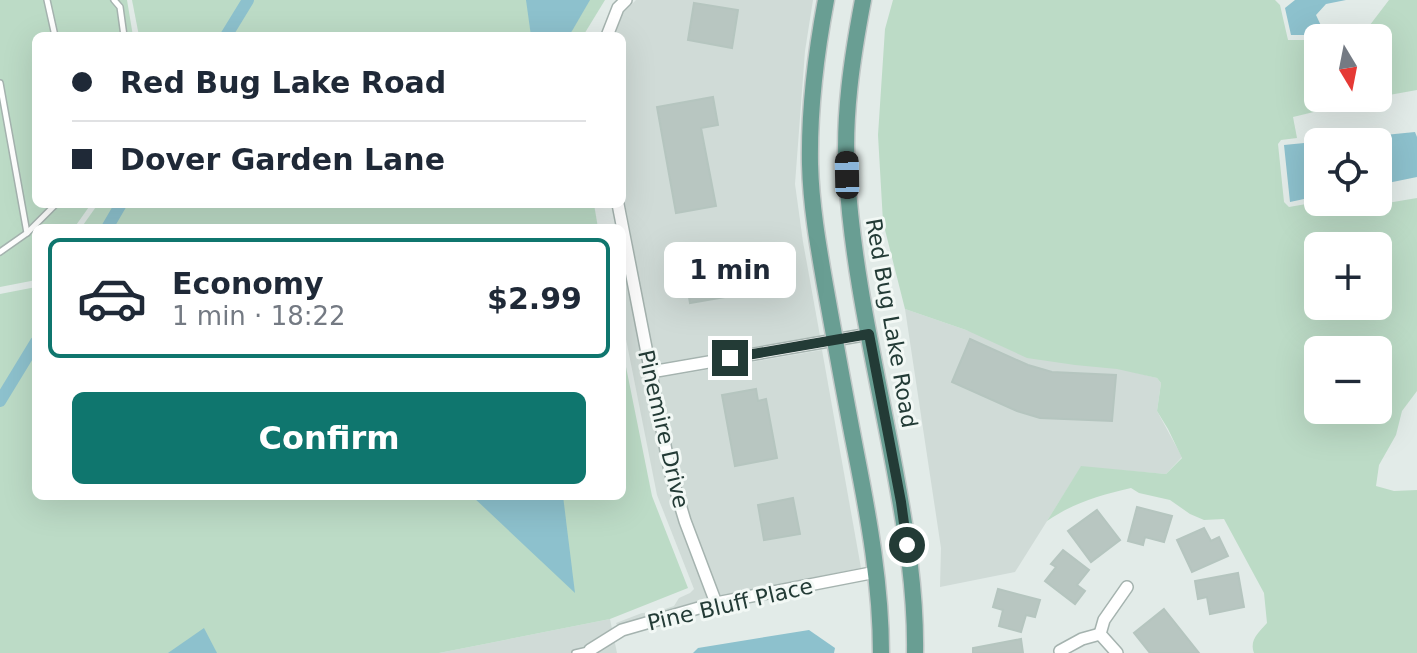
<!DOCTYPE html>
<html lang="en">
<head>
<meta charset="utf-8">
<style>
  :root { --surface:#fff; --page:#f2f2f3; --text:#1f2937; --muted:#747a83; --line:#e0e1e3; --accent:#0f766e }
  body { margin:0; font-family:"DejaVu Sans",sans-serif; background:var(--page); color:var(--text); height:100vh; display:flex; flex-direction:column; font-size:30px; white-space:nowrap }
  * { box-sizing:border-box; margin:0 }
  p { font-size:26px; color:var(--muted) }
  .icon { flex:none; width:44px; height:44px; fill:none; stroke:currentColor; stroke-width:2; stroke-linecap:round; stroke-linejoin:round }
  .map { position:relative; flex:1; overflow:hidden }
  .panel { position:absolute; left:32px; top:224px; width:594px; height:276px; display:flex; flex-direction:column; background:var(--surface); border-radius:12px; box-shadow:0 8px 32px #0002 }
  .panel>* { flex:none }
  .top-card { position:absolute; left:32px; top:32px; width:594px; height:176px; border-radius:12px; box-shadow:0 8px 32px #0002; display:grid; align-content:center; height:176px; padding:0 40px; background:var(--surface) }
  .needle { width:52px; rotate:170deg }
  .fabs { position:absolute; left:1304px; top:24px; display:grid; gap:16px }
  .fabs a { display:grid; place-items:center; width:88px; height:88px; border-radius:12px; background:var(--surface); box-shadow:0 8px 32px #0002; font-size:40px }
  .end { position:absolute; width:36px; height:36px; margin:-18px; border:10px solid #233b36; background:#fff; box-shadow:0 0 0 4px #fff }
  .from { border-radius:50% }
  .bubble { position:absolute; height:56px; border-radius:12px; background:var(--surface); box-shadow:0 8px 32px #0002; font-size:26px; font-weight:700; line-height:56px; text-align:center }
  .car { position:absolute; width:24px; height:48px; margin:-24px -12px; border-radius:10px; box-shadow:0 0 6px 2px #0007; background:linear-gradient(#222 24%,#8ab4d8 0 40%,#222 0 76%,#8ab4d8 0 86%,#222 0) }
  .top-card b { display:flex; align-items:center; gap:28px; height:76px; font-size:30px }
  .top-card b+b { border-top:2px solid var(--line) }
  .top-card i { width:20px; height:20px; background:var(--text) }
  ul { padding:14px 0 0; list-style:none }
  li { display:flex; align-items:center; gap:24px; height:120px; margin:0 16px 12px; padding:0 24px; border:4px solid transparent; border-radius:12px }
  li div { flex:1 }
  li b { display:block; font-size:30px }
  li em { font-style:normal; font-weight:700 }
  li.on { border-color:var(--accent) }
  li>.icon { width:72px; height:72px; stroke-width:1.5 }
  .button { display:flex; gap:16px; margin-top:auto; padding:16px 40px }
  .button a { flex:1; height:92px; border-radius:12px; background:var(--accent); color:#fff; font-size:32px; font-weight:700; line-height:92px; text-align:center }
  .map>svg:first-child { display:block }
  .built { fill:#d0dbd7 }
  .green { fill:#bcdbc6; fill-rule:evenodd }
  .water { fill:#8dc1cd }
  .lines { fill:none; stroke-linecap:round; stroke-linejoin:round }
  .canal { stroke:#8dc1cd; stroke-width:12 }
  .building { fill:#b8c6c1; stroke:#b5c5bf; stroke-width:2 }
  .lane-casing { stroke:#a5b3af; stroke-width:8 }
  .street-casing { stroke:#a5b3af; stroke-width:14 }
  .primary-casing { stroke:#c1c8c7; stroke-width:19 }
  .lane { stroke:#fff; stroke-width:5 }
  .street { stroke:#fff; stroke-width:11 }
  .primary { stroke:#699e93; stroke-width:16 }
  .route { stroke:#233b36; stroke-width:10 }
  .labels { text-anchor:middle; stroke-width:6; stroke-linejoin:round; paint-order:stroke }
  .street-label { font-size:22px; fill:#233b36; stroke:#f2f8f5 }
</style>
</head>
<body>
<div class="map">
<svg width="1417" height="653" viewBox="0 0 1417 653">
  <rect width="100%" height="100%" fill="#e2ebe8"/>
  <g class="built">
    <path d="M636 0H813L805 51 795 184 803 242 820 336 655 364 622 187V36H614L623 13Z"/>
    <path d="M622 258 664 472 679 523 708 598 617 625 616 623 642 613 656 612 674 606 679 598 690 593 694 589 657 495 622 319Z"/>
    <path d="M905 309 966 330 1157 378 1161 383 1157 411 1182 457 1166 474 1081 467 1015 572 940 587 941 548Z"/>
    <path d="M822 350 861 568 720 596 691 519 676 470 658 378Z"/>
    <path d="M610 619 617 653H439Z"/>
  </g>
  <g class="green">
    <path d="M0 0H127L133 36H36V204H91L74 228H36V280L0 287Z"/>
    <path d="M132 0H605L583 36H139Z"/>
    <path d="M893 0H1275L1280 5 1288 40H1315L1318 42V98H1372L1293 117 1297 138 1281 140 1278 144 1284 202 1289 207 1312 203 1316 215 1417 198V391L1402 411 1396 435 1379 465 1376 486 1394 491 1417 490V653H1254C1249 640 1259 632 1267 623L1264 593 1224 519 1204 520 1190 514 1170 500 1139 493 1131 488C1098 496 1075 502 1047 521L1081 466 1166 474 1182 458 1168 429 1157 411 1161 383 1157 378 1117 369 1075 365 1027 358 966 330 905 309 883 222 878 135 885 29ZM1378 246V306H1318V246ZM1378 350V410H1318V350Z"/>
    <path d="M1389 0H1417V90L1378 97V38H1360Z"/>
    <path d="M98 204H594L598 228H81Z"/>
    <path d="M36 287V496H622V347L652 496 688 588 610 619 439 653H0V294Z"/>
  </g>
  <g class="water">
    <path d="M526 0H590L572 31 568 36H531Z"/>
    <path d="M1295 0H1346L1326 4 1316 15 1324 32 1309 35H1291L1285 8Z"/>
    <path d="M1415 132 1417 137V177L1378 185V142H1318V196L1290 202 1284 145Z"/>
    <path d="M472 496H563L575 593Z"/>
    <path d="M204 628 217 653H168Z"/>
    <path d="M809 630 835 648 834 653H693L698 648Z"/>
  </g>
  <g class="lines">
    <g class="canal">
      <path d="M226 36 248 0"/>
      <path d="M107 228 121 204"/>
      <path d="M0 401 36 342"/>
    </g>
  </g>
  <g class="building">
    <path d="M694 3 738 10 732 48 688 40Z"/>
    <path d="M713 97 718 125 701 128 716 206 676 213 657 107Z"/>
    <path d="M748 257 754 292 690 303 684 268Z"/>
    <path d="M970 339 1028 365 1052 372 1116 375 1112 421 1040 418 1017 411 952 382Z"/>
    <path d="M756 389 758 401 766 399 777 458 735 466 722 395Z"/>
    <path d="M793 498 800 534 764 540 758 505Z"/>
    <path d="M1137 507 1172 516 1164 542 1145 537 1143 545 1128 541Z"/>
    <path d="M1097 510 1120 540 1091 562 1068 531Z"/>
    <path d="M1204 528 1211 541 1219 537 1228 556 1192 572 1177 540Z"/>
    <path d="M1063 550 1089 570 1077 585 1085 591 1075 604 1045 581 1056 567 1051 564Z"/>
    <path d="M1238 573 1244 607 1210 614 1207 597 1198 599 1195 581Z"/>
    <path d="M998 589 1040 600 1035 617 1026 615 1021 632 999 626 1003 610 993 607Z"/>
    <path d="M1164 609 1199 653H1150L1134 633Z"/>
    <path d="M1021 639 1023 653H973V648Z"/>
  </g>
  <g class="lines">
    <g class="lane-casing">
      <g id="lane">
        <path d="M47 0 55 36"/>
        <path d="M114 0 120 7 124 36"/>
        <path d="M0 83 27 233"/>
        <path d="M0 252 27 233 56 204"/>
        <path d="M575 653 588 650"/>
      </g>
    </g>
    <g class="street-casing">
      <g id="street">
        <path d="M607 36 618 8 626 0"/>
        <path d="M618 204 670 471 685 521 716 603"/>
        <path d="M651 372 869 334"/>
        <path d="M590 650 622 630 716 603 876 572"/>
        <path d="M1060 651 1082 639 1100 634"/>
        <path d="M1117 653 1100 634 1104 620 1127 587"/>
      </g>
    </g>
    <g class="primary-casing">
      <g id="primary">
        <path d="M826 0C816 53 809 109 810 164 811 205 818 245 825 285 835 341 845 397 856 453 869 519 881 586 881 653"/>
        <path d="M863 0C852 58 843 117 847 176 853 275 877 373 895 471 906 531 916 592 915 653"/>
      </g>
    </g>
    <use href="#lane" class="lane"/>
    <use href="#street" class="street"/>
    <use href="#primary" class="primary"/>
  </g>
  <g class="lines">
    <path class="route" d="M730 358 869 334 901 502 907 545"/>
  </g>
  <g class="labels">
    <g class="street-label">
      <text transform="translate(892 323) rotate(80)" y="8">Red Bug Lake Road</text>
      <text transform="translate(664 429) rotate(77)" y="8">Pinemire Drive</text>
      <text transform="translate(730 604) rotate(-13)" y="8">Pine Bluff Place</text>
    </g>
  </g>
</svg>
<div class="fabs">
<a><svg class="needle" viewBox="-14 -14 28 28"><path d="M0-13l5 13h-10z" fill="#e53935"/><path d="M0 13l5-13h-10z" fill="#747a83"/></svg></a>
<a><svg class="icon" aria-label="locate" viewBox="0 0 24 24"><circle cx="12" cy="12" r="6"/><path d="M12 2v4M12 18v4M2 12h4M18 12h4"/></svg></a>
<a>+</a>
<a>−</a>
</div>
<i class="end from" style="left:907px;top:545px"></i>
<i class="end" style="left:730px;top:358px"></i>
<div class="bubble" style="left:664px;top:242px;width:132px">1 min</div>
<i class="car" style="left:847px;top:175px;rotate:359deg"></i>
<div class="top-card">
<b><i class="from"></i>Red Bug Lake Road</b>
<b><i></i>Dover Garden Lane</b>
</div>
<section class="panel">
<ul>
<li class="on"><svg class="icon" aria-label="car" viewBox="0 0 24 24"><path d="M5 17H2v-5l4-1 3-4h7l3 4 3 1v5h-3M9 17h6M6 11h13"/><circle cx="7" cy="17" r="2"/><circle cx="17" cy="17" r="2"/></svg><div><b>Economy</b><p>1 min · 18:22</p></div><em>$2.99</em></li>
</ul>
<div class="button"><a>Confirm</a></div>
</section>
</div>
</body>
</html>
